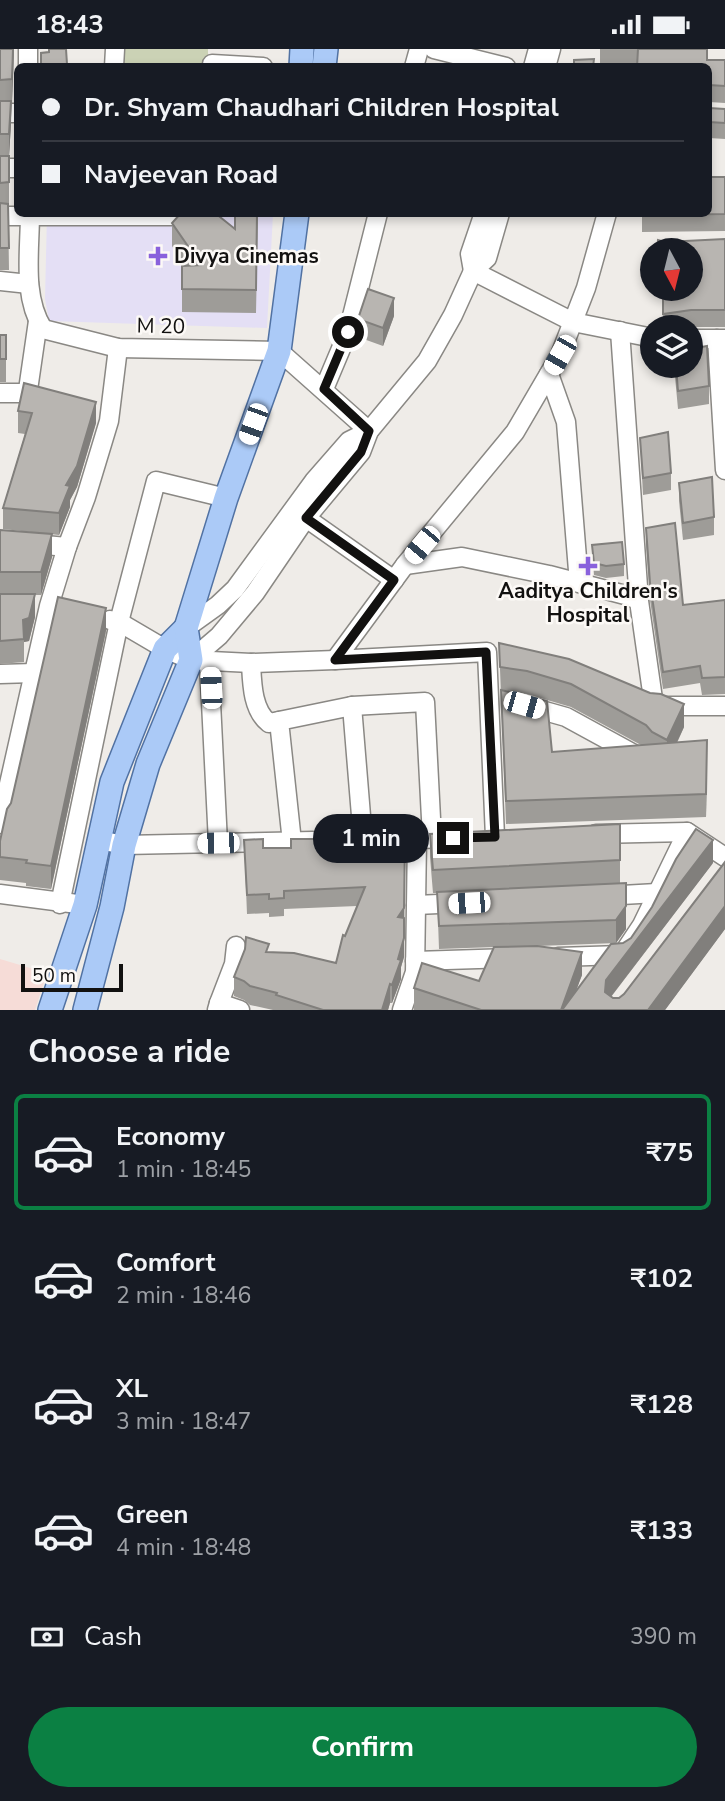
<!DOCTYPE html>
<html lang="en">
<head>
<meta charset="utf-8">
<style>
  :root { --surface:#171b24; --page:#242831; --text:#f1f3f6; --muted:#9ea1a6; --line:#363941; --accent:#0b8043 }
  body { margin:0; font-family:"Nunito Sans",sans-serif; background:var(--page); color:var(--text); height:100vh; display:flex; flex-direction:column; font-size:26px; white-space:nowrap }
  * { box-sizing:border-box; margin:0 }
  p { font-size:23px; color:var(--muted) }
  .icon { flex:none; width:38px; height:38px; fill:none; stroke:currentColor; stroke-width:2; stroke-linecap:round; stroke-linejoin:round }
  .map { position:relative; height:961px; overflow:hidden }
  .side { display:flex; flex-direction:column; background:var(--surface); flex:1 }
  .side>* { flex:none }
  .top-card { position:absolute; left:14px; top:14px; width:698px; height:154px; border-radius:10px; box-shadow:0 4px 10px #0003; display:grid; align-content:center; height:154px; padding:0 28px; background:var(--surface) }
  .needle { width:46px; rotate:173deg }
  .fabs { position:absolute; left:640px; top:189px; display:grid; gap:14px }
  .fabs a { display:grid; place-items:center; width:63px; height:63px; border-radius:50%; background:var(--surface); box-shadow:0 4px 10px #0003; font-size:35px }
  .scale { position:absolute; left:21px; bottom:18px; width:102px; box-sizing:border-box; padding-left:7px; border:4px solid #121110; border-top:0; font-size:19px; line-height:24px; white-space:nowrap; color:#121110; -webkit-text-stroke:5px #fcf9f6; paint-order:stroke }
  .end { position:absolute; width:32px; height:32px; margin:-16px; border:9px solid #121110; background:#fff; box-shadow:0 0 0 4px #fff }
  .from { border-radius:50% }
  .bubble { position:absolute; height:49px; border-radius:24px; background:var(--surface); box-shadow:0 4px 10px #0003; font-size:23px; font-weight:700; line-height:49px; text-align:center }
  .car { position:absolute; width:21px; height:42px; margin:-21px -10px; border-radius:9px; box-shadow:0 0 5px 2px #0007; background:linear-gradient(#fff 24%,#345 0 40%,#fff 0 76%,#345 0 86%,#fff 0) }
  .top-card b { display:flex; align-items:center; gap:24px; height:66px; font-size:26px }
  .top-card b+b { border-top:2px solid var(--line) }
  .top-card i { width:18px; height:18px; background:var(--text) }
  ul { padding:0; list-style:none }
  li { display:flex; align-items:center; gap:21px; height:116px; margin:0 14px 10px; padding:0 14px; border:4px solid transparent; border-radius:10px }
  li div { flex:1 }
  li b { display:block; font-size:26px }
  li em { font-style:normal; font-weight:700 }
  li.active { border-color:var(--accent) }
  li>.icon { width:63px; height:63px; stroke-width:1.5 }
  h2 { padding:0 28px; font-size:32px; line-height:84px }
  .pay { display:flex; align-items:center; gap:18px; height:77px; padding:0 28px; font-size:26px }
  .pay p { margin-inline-start:auto }
  .button { display:flex; gap:14px; margin-top:auto; padding:14px 28px }
  .button a { flex:1; height:80px; border-radius:42px; background:var(--accent); color:#fff; font-size:28px; font-weight:700; line-height:80px; text-align:center }
  .status { display:flex; justify-content:space-between; align-items:center; height:49px; padding:0 35px; background:var(--surface); direction:ltr }
  .status svg { height:19px; fill:currentColor }
  .map>svg:first-child { display:block }
  .education { fill:#f6dcd7 }
  .medical { fill:#e4dff5 }
  .green { fill:#cbd2b5 }
  .lines { fill:none; stroke-linecap:round; stroke-linejoin:round }
  .minor-casing { stroke:#8a8884; stroke-width:21 }
  .major-casing { stroke:#5172a3; stroke-width:26 }
  .minor { stroke:#fff; stroke-width:18 }
  .major { stroke:#abcaf7; stroke-width:23 }
  .wall { fill:#9e9c98; fill-rule:evenodd }
  .shaded-wall { fill:#817f7c }
  .building { fill:#b8b5b1; stroke:#817f7c; stroke-width:2 }
  .route { stroke:#121110; stroke-width:9 }
  .poi-dot { fill:#8961dc; stroke:#fcf9f6; stroke-width:2.5 }
  .labels { text-anchor:middle; stroke-width:5; stroke-linejoin:round; paint-order:stroke }
  .poi-label { font-size:21px; font-weight:bold; fill:#121110; stroke:#fcf9f6; text-anchor:start }
  .street-label { font-size:21px; fill:#121110; stroke:#fcf9f6 }
</style>
</head>
<body>
<div class="status"><b>18:43</b><svg viewBox="0 0 49 12"><path d="M0 12V9h3v3zM5 12V6h3v6zM10 12V3h3v9zM15 12V0h3v12zM26 1h20v11H26zM47 4h2v5h-2z"/></svg></div>
<div class="map">
<svg width="725" height="961" viewBox="0 0 725 961">
  <rect width="100%" height="100%" fill="#efece8"/>
  <path class="education" d="M0 910 47 924 35 961H0Z"/>
  <path class="medical" d="M47 165H273L267 279 49 272 45 250Z"/>
  <rect class="green" x="118" y="0" width="90" height="17"/>
  <g class="lines">
    <g class="minor-casing">
      <g id="minor">
        <path d="M28 0V18"/>
        <path d="M434 0 506 18"/>
        <path d="M212 15 263 18"/>
        <path d="M114 18 115 0"/>
        <path d="M414 18 419 0"/>
        <path d="M533 18 538 0"/>
        <path d="M546 18 551 0"/>
        <path d="M0 64H18"/>
        <path d="M0 119H18"/>
        <path d="M30 164C30 202 22 247 43 280L118 299 279 302 369 382"/>
        <path d="M0 167H192L193 164"/>
        <path d="M473 222 573 273 653 289"/>
        <path d="M473 222 470 205 484 164"/>
        <path d="M0 232 29 235"/>
        <path d="M620 282 639 552"/>
        <path d="M691 290H725"/>
        <path d="M717 290 725 421"/>
        <path d="M549 325 566 373 579 534"/>
        <path d="M324 340 348 283 378 164"/>
        <path d="M0 344H24L28 341 38 272"/>
        <path d="M296 462 394 531"/>
        <path d="M0 492 67 498 49 557 0 775"/>
        <path d="M67 498 86 448 109 372 118 299"/>
        <path d="M405 516 462 508 549 526 629 547 639 552 654 657H725"/>
        <path d="M110 571 119 573 165 600 191 611 251 614 335 611"/>
        <path d="M186 579 218 556 235 540 314 432 349 392 369 382"/>
        <path d="M191 611 219 587 255 544 306 469 361 403 369 382 427 312 453 266 473 222 487 209 500 164"/>
        <path d="M209 613 218 794"/>
        <path d="M251 614C252 633 252 661 269 674L279 672"/>
        <path d="M0 625 34 624"/>
        <path d="M352 657 363 791"/>
        <path d="M527 657 566 668 641 709"/>
        <path d="M596 785 687 783 725 808"/>
        <path d="M495 788 487 603 335 611 405 516 515 383 560 306 586 239 607 164"/>
        <path d="M99 791 124 796 313 792"/>
        <path d="M383 791 453 789"/>
        <path d="M292 793 279 672 352 657 425 653 432 789"/>
        <path d="M0 845 85 856"/>
        <path d="M604 847 657 844"/>
        <path d="M60 855 119 573 156 432 226 449"/>
        <path d="M416 856 461 854"/>
        <path d="M558 908 622 906 642 876 687 783"/>
        <path d="M415 912 513 909"/>
        <path d="M219 954 234 915 236 897"/>
        <path d="M217 961 219 954 240 961"/>
        <path d="M402 961 415 923 417 790"/>
      </g>
    </g>
    <g class="major-casing">
      <g id="major">
        <path d="M301 18 302 0"/>
        <path d="M324 18 326 0"/>
        <path d="M50 961 85 856 112 733 165 600 186 579"/>
        <path d="M85 961 112 858 124 796 148 715 191 611 186 579 226 449 279 302 297 164"/>
      </g>
    </g>
    <use href="#minor" class="minor"/>
    <use href="#major" class="major"/>
  </g>
  <g class="wall">
    <path d="M0 0H14L11 75 9 107V156H8L9 221H0Z"/>
    <path d="M600 0H708L707 11H725V54L709 53V18L600 14Z"/>
    <path d="M709 59 725 60V90L709 89Z"/>
    <path d="M725 128V182L642 183V164Z"/>
    <path d="M258 164 256 264 182 263V217H185L172 197V174L235 180Z"/>
    <path d="M725 190V278H663V241L657 242V240H691L665 193Z"/>
    <path d="M394 267 383 297 358 288V270Z"/>
    <rect x="0" y="286" width="6" height="47"/>
    <path d="M674 317H691L709 337V355L678 360Z"/>
    <path d="M18 362 96 374 77 438 70 451V458L59 486 3 480V459L25 385 18 384Z"/>
    <path d="M640 389 671 424V441L643 446Z"/>
    <path d="M679 434 714 468V486L683 491 679 452Z"/>
    <path d="M646 479 683 556 725 551V645L702 646 700 634 663 640 650 551 646 496Z"/>
    <path d="M0 481 52 508 41 546H35V568L29 592 24 593V613L0 615Z"/>
    <path d="M592 496 624 515V527L606 529 594 526Z"/>
    <path d="M106 582 51 840 26 837V834L0 831V808Z"/>
    <path d="M499 594 684 678 677 694 707 714 706 768 506 775ZM502 641 527 645 571 658 641 696 552 703Z"/>
    <path d="M620 775V834L626 880 616 894 538 897 582 926 575 943 623 894 631 889 713 814 611 948 613 949H619L624 945 725 813V880L665 961H414V939L479 932 494 898 439 900 437 844H433L430 808V785Z"/>
    <path d="M368 790 404 908 401 918V930L392 954H390L388 961H273L250 956 244 951 234 947V928L269 903 336 914 345 887 357 857 284 860V867L269 868V864L247 865 244 791 263 799H291Z"/>
  </g>
  <g class="shaded-wall">
    <path d="M13 0H14L12 53V30Z"/>
    <path d="M11 52V75L9 108V85Z"/>
    <path d="M394 249V267L383 297V279Z"/>
    <path d="M96 353V374L77 438 70 451V458L59 486V464L66 436Z"/>
    <path d="M52 485V508L41 546V523Z"/>
    <path d="M35 545V568L29 592 24 593 23 571Z"/>
    <path d="M106 559V582L51 840V817Z"/>
    <path d="M684 655V678L667 714V691Z"/>
    <path d="M707 691V714L706 768V745Z"/>
    <path d="M405 790 404 908 401 918V930L392 954V936Z"/>
    <path d="M713 791V814L606 954 605 943 606 931Z"/>
    <path d="M626 857V880L616 894V871Z"/>
    <path d="M725 857V880L665 961H648Z"/>
    <path d="M582 903V926L569 961H561Z"/>
    <path d="M390 935V954L388 961H382Z"/>
  </g>
  <g class="building">
    <path d="M0 0H13L12 30 0 31Z"/>
    <path d="M49 0H66L67 15H98L97 18H45L44 15H41V4L49 3Z"/>
    <path d="M638 0H707V11H725V37L709 36V18H637Z"/>
    <path d="M594 10 593 18H574V11Z"/>
    <path d="M0 52H11L9 85H0Z"/>
    <path d="M709 59 725 60V74L709 73Z"/>
    <path d="M0 107H9V133L0 134Z"/>
    <path d="M709 128H725V165L642 166V164H709Z"/>
    <path d="M0 154 8 155 9 199H0Z"/>
    <path d="M181 164H215L235 180V164H257L256 241 182 240V217L201 216 172 174Z"/>
    <path d="M725 190V261H691L663 265V240H691V201H657L658 191 665 193Z"/>
    <path d="M368 240 394 249 383 279 358 270Z"/>
    <rect x="0" y="286" width="6" height="24"/>
    <path d="M707 297 709 337 678 342 676 317H691V300Z"/>
    <path d="M24 334 96 353 77 417 66 436 70 437 59 464 3 459 32 364 18 362Z"/>
    <path d="M668 383 671 424 643 429 640 389Z"/>
    <path d="M712 428 714 468 683 474 679 434Z"/>
    <path d="M675 474 683 556 725 551V628L702 629 700 617 663 623 650 534 646 479Z"/>
    <path d="M0 481 52 485 41 523H0Z"/>
    <path d="M622 493 624 515 606 517 594 514 592 496Z"/>
    <path d="M0 545H35L29 569 23 571 24 590 0 592Z"/>
    <path d="M58 548 106 559 51 817 26 814 27 811 0 808V792L7 760 11 754Z"/>
    <path d="M499 594 569 610 650 644 661 645 684 655 667 691 652 683 646 676 571 635 527 622 500 618Z"/>
    <path d="M501 641 547 652 552 703 707 691 706 745 506 752Z"/>
    <path d="M620 775V811L433 821 430 785Z"/>
    <path d="M696 780 713 791 606 931 605 943 613 949H619L624 945 725 813V857L648 961H562L611 895 623 894 631 889 652 858 676 810Z"/>
    <path d="M352 787H368V790H405L404 859 398 868 404 869V889L398 910 401 911 392 936 390 935 382 961H323L276 946 277 944 250 937 244 932 234 928 245 900 246 888 269 895 266 903 294 904 336 914 343 886 345 887 365 838 284 842V849L269 850V845L247 846 244 791 263 790V799H291V790H352Z"/>
    <path d="M626 834V857L616 871 439 877 437 843Z"/>
    <path d="M537 897 582 903 561 961H481L414 939 422 914 479 932 494 898Z"/>
  </g>
  <g class="lines">
    <path class="route" d="M348 283 324 340 369 382 361 403 306 469 394 531 335 611 486 603 495 788 453 789"/>
  </g>
  <g class="poi-dot">
    <path d="M154.5 196.5h7v7h7v7h-7v7h-7v-7h-7v-7h7z"/>
    <path d="M584.5 506.5h7v7h7v7h-7v7h-7v-7h-7v-7h7z"/>
  </g>
  <g class="labels">
    <g class="poi-label">
      <text x="174" y="214">Divya Cinemas</text>
      <text x="588" y="549" text-anchor="middle">Aaditya Children's<tspan x="588" dy="24">Hospital</tspan></text>
    </g>
    <g class="street-label">
      <text transform="translate(161 277) rotate(1)" y="7">M 20</text>
    </g>
  </g>
</svg>
<div class="fabs">
<a><svg class="needle" viewBox="-14 -14 28 28"><path d="M0-13l5 13h-10z" fill="#e53935"/><path d="M0 13l5-13h-10z" fill="#9ea1a6"/></svg></a>
<a><svg class="icon" aria-label="layers" viewBox="0 0 24 24"><path d="M12 4l9 5-9 5-9-5zM3 14l9 5 9-5"/></svg></a>
</div>
<div class="scale">50 m</div>
<i class="end from" style="left:348px;top:283px"></i>
<i class="end" style="left:453px;top:789px"></i>
<div class="bubble" style="left:313px;top:765px;width:116px">1 min</div>
<i class="car" style="left:560px;top:306px;rotate:210deg"></i>
<i class="car" style="left:253px;top:375px;rotate:200deg"></i>
<i class="car" style="left:422px;top:496px;rotate:220deg"></i>
<i class="car" style="left:211px;top:639px;rotate:357deg"></i>
<i class="car" style="left:524px;top:656px;rotate:106deg"></i>
<i class="car" style="left:218px;top:794px;rotate:269deg"></i>
<i class="car" style="left:469px;top:854px;rotate:267deg"></i>
<div class="top-card">
<b><i class="from"></i>Dr. Shyam Chaudhari Children Hospital</b>
<b><i></i>Navjeevan Road</b>
</div>
</div>
<section class="side">
<h2>Choose a ride</h2>
<ul>
<li class="active"><svg class="icon" aria-label="car" viewBox="0 0 24 24"><path d="M5 17H2v-5l4-1 3-4h7l3 4 3 1v5h-3M9 17h6M6 11h13"/><circle cx="7" cy="17" r="2"/><circle cx="17" cy="17" r="2"/></svg><div><b>Economy</b><p>1 min · 18:45</p></div><em>₹75</em></li>
<li><svg class="icon" aria-label="car" viewBox="0 0 24 24"><path d="M5 17H2v-5l4-1 3-4h7l3 4 3 1v5h-3M9 17h6M6 11h13"/><circle cx="7" cy="17" r="2"/><circle cx="17" cy="17" r="2"/></svg><div><b>Comfort</b><p>2 min · 18:46</p></div><em>₹102</em></li>
<li><svg class="icon" aria-label="car" viewBox="0 0 24 24"><path d="M5 17H2v-5l4-1 3-4h7l3 4 3 1v5h-3M9 17h6M6 11h13"/><circle cx="7" cy="17" r="2"/><circle cx="17" cy="17" r="2"/></svg><div><b>XL</b><p>3 min · 18:47</p></div><em>₹128</em></li>
<li><svg class="icon" aria-label="car" viewBox="0 0 24 24"><path d="M5 17H2v-5l4-1 3-4h7l3 4 3 1v5h-3M9 17h6M6 11h13"/><circle cx="7" cy="17" r="2"/><circle cx="17" cy="17" r="2"/></svg><div><b>Green</b><p>4 min · 18:48</p></div><em>₹133</em></li>
</ul>
<div class="pay"><svg class="icon" aria-label="cash" viewBox="0 0 24 24"><path d="M3 7h18v10H3z"/><circle cx="12" cy="12" r="2"/></svg>Cash<p>390 m</p></div>
<div class="button"><a>Confirm</a></div>
</section>
</body>
</html>
